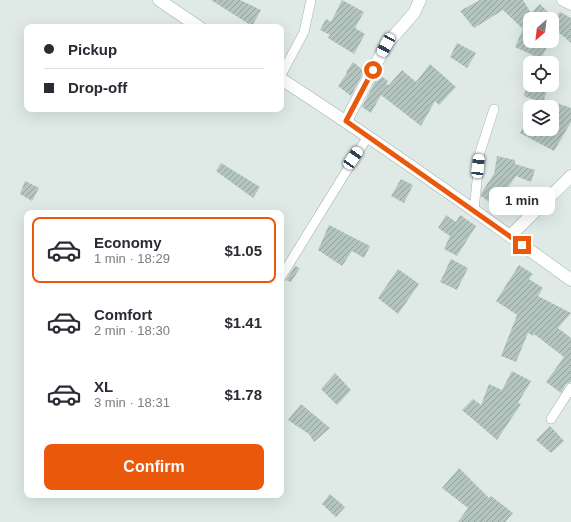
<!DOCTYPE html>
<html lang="en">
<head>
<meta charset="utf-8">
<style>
  :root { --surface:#fff; --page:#f2f2f3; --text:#2b2b33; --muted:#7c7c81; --line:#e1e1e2; --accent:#ea580c }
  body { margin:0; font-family:Helvetica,sans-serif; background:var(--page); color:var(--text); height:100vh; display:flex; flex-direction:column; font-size:15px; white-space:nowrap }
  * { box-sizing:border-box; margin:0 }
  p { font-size:13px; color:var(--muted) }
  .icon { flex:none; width:22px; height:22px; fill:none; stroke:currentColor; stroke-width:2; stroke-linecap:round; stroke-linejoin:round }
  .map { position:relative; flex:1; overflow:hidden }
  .panel { position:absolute; left:24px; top:210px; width:260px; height:288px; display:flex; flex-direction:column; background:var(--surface); border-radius:8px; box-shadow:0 4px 16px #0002 }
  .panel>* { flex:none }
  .hud { position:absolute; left:24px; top:24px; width:260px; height:88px; border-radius:8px; box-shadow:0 4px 16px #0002; display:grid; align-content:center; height:88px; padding:0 20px; background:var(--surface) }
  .needle { width:26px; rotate:208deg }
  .fabs { position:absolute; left:523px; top:12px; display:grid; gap:8px }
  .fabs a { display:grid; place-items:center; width:36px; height:36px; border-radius:8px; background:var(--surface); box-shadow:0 4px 16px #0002; font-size:20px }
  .end { position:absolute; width:18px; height:18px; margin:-9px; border:5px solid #ea580c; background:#fff; box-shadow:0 0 0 2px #fff }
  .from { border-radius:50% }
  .bubble { position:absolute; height:28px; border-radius:8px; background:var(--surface); box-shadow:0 4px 16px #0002; font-size:13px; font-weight:800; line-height:28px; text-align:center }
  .car { position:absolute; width:12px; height:24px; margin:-12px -6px; border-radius:5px; box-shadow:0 0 3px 1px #0007; background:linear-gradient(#fff 24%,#345 0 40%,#fff 0 76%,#345 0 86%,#fff 0) }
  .hud b { display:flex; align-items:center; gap:14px; height:38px; font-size:15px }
  .hud b+b { border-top:1px solid var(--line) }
  .hud i { width:10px; height:10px; background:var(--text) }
  ul { padding:7px 0 0; list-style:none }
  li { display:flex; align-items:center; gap:12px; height:66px; margin:0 8px 6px; padding:0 12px; border:2px solid transparent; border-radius:8px }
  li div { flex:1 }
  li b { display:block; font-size:15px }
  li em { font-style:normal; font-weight:800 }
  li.current { border-color:var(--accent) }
  li>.icon { width:36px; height:36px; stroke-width:1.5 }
  .action { display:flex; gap:8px; margin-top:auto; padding:8px 20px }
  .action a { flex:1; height:46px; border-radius:8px; background:var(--accent); color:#fff; font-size:16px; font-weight:800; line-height:46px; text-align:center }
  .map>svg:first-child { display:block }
  .building { fill:url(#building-hatch) }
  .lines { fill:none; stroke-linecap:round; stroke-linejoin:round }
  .service-casing { stroke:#a2b2ad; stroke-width:10 }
  .minor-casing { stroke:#a2b2ad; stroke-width:13 }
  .service { stroke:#fff; stroke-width:9 }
  .minor { stroke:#fff; stroke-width:12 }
  .route { stroke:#ea580c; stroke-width:5 }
</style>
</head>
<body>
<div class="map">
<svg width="571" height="522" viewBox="0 0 571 522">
  <defs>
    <pattern id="building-hatch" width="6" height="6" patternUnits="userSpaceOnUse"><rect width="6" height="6" fill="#b4c5bf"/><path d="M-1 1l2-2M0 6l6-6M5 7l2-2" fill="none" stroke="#92a19c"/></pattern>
  </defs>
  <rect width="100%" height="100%" fill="#dfeae6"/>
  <g class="building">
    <path d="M211 0H240L261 10 252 26Z"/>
    <path d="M342 0 364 12 355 28 365 34 354 54 328 38 330 35 320 30 326 19 331 22Z"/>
    <path d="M480 0H523L531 13 540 4 554 19 560 12 571 18V43L556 30 552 38V19H530V41H550L541 59 515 47 523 29 503 10 474 28 460 11Z"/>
    <path d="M457 43 476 53 467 68 450 57Z"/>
    <path d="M353 62 364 71 351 96 338 86 347 73 346 72Z"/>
    <path d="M430 64 456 87 439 105 435 101 421 126 381 95 371 113 362 107 376 80 377 82 381 76 388 81 386 84 389 85 402 70 416 82Z"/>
    <path d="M527 85H549L544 99 571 108V122L554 151 520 133 530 115V129H552V107H535L538 101 524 96Z"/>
    <path d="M497 156 515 160V164L535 170 531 182 516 176 495 206 481 196 482 192 494 174Z"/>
    <path d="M221 163 260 187 253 198 216 171Z"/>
    <path d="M401 179 413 185 404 203 391 196Z"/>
    <path d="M25 181 39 188 32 201 20 194Z"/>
    <path d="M446 215 456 222 460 215 476 226 457 256 444 249 450 236 438 228Z"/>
    <path d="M329 225 370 246 364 258 352 251 342 266 318 250Z"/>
    <path d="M451 259 468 268 457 290 440 282Z"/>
    <path d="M519 265 533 274 529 279 543 288 538 296 571 313 558 328 571 338V382L566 384 561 393 546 382 564 357 534 334 533 336 528 333 516 362 501 356 517 315 496 301Z"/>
    <path d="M295 266 300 268 291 282 286 280Z"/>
    <path d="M398 269 419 284 398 314 378 298Z"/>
    <path d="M512 371 531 381 518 403 521 404 497 440 462 410 473 399 481 405 489 384 502 390Z"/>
    <path d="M335 373 351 390 337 405 321 389Z"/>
    <path d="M301 404 330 428 314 442 309 434 288 420Z"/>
    <path d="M550 426 564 441 551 453 536 440Z"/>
    <path d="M459 468 489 498 491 496 513 513 505 522H458L468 508 442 488Z"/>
    <path d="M330 494 345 507 336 517 322 504Z"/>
  </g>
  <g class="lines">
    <g class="service-casing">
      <g id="service">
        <path d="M281 75 304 32 311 0"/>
        <path d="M474 210 480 152 494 109"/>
        <path d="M281 277 368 136"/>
        <path d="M551 419 571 388"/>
      </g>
    </g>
    <g class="minor-casing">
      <g id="minor">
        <path d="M159 0 199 27"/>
        <path d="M563 0 571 4"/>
        <path d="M281 79C380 143 476 211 571 280"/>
        <path d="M346 121 386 45 414 13 420 0"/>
        <path d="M510 236 571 176"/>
      </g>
    </g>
    <use href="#service" class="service"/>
    <use href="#minor" class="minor"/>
  </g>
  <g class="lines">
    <path class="route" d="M373 70 346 121 522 245"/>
  </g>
</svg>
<div class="fabs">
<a><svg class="needle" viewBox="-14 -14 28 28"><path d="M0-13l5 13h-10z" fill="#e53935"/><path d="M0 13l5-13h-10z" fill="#7c7c81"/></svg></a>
<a><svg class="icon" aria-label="locate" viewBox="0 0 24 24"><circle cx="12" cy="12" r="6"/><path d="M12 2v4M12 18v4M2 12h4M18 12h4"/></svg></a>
<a><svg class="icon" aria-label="layers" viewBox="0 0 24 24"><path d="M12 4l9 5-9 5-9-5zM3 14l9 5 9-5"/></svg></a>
</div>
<i class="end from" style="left:373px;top:70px"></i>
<i class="end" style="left:522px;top:245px"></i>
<div class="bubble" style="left:489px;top:187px;width:66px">1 min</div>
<i class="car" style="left:386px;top:45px;rotate:208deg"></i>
<i class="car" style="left:353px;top:158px;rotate:34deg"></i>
<i class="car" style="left:478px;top:166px;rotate:6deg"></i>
<div class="hud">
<b><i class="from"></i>Pickup</b>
<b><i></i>Drop-off</b>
</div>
<section class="panel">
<ul>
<li class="current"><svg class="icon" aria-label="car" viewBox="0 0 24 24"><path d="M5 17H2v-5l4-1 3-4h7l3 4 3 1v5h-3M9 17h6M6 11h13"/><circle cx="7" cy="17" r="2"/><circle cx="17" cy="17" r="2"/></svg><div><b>Economy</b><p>1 min · 18:29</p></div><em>$1.05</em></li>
<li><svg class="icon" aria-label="car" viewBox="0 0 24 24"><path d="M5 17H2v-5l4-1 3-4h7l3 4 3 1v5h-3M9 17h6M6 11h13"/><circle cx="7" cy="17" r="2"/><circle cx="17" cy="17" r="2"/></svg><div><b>Comfort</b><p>2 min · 18:30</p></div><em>$1.41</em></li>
<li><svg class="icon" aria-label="car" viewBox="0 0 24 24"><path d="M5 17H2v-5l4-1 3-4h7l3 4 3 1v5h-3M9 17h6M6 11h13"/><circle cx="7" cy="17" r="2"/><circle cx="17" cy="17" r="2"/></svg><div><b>XL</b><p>3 min · 18:31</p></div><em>$1.78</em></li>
</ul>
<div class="action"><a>Confirm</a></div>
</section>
</div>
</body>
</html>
